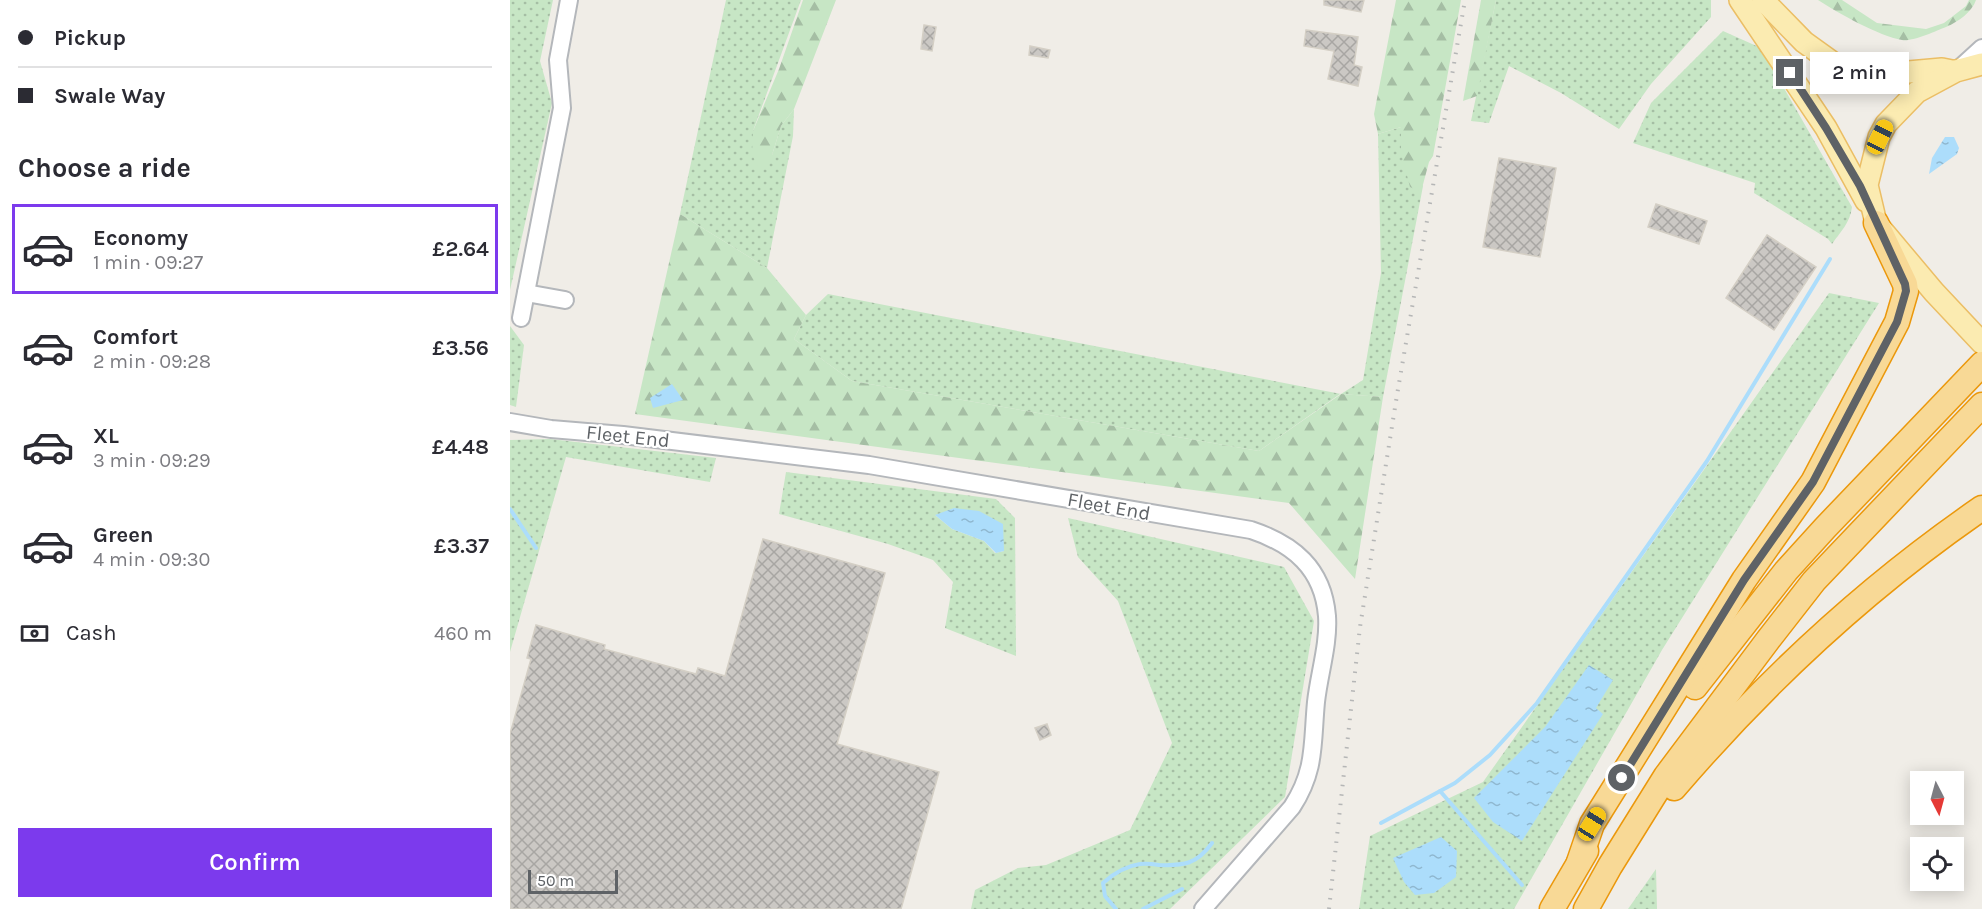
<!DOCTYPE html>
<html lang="en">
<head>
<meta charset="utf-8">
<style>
  :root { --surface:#fff; --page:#f7f7f7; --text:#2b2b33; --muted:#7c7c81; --line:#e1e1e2; --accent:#7c3aed }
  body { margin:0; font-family:Karla,sans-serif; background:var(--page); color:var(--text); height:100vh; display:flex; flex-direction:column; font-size:22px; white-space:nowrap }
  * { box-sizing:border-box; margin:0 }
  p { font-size:20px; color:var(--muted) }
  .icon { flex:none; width:33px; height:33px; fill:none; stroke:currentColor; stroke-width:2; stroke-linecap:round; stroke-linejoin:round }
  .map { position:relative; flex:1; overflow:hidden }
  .side { display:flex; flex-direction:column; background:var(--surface); width:510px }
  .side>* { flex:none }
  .top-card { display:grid; align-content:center; height:132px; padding:0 18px; background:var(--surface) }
  .needle { width:39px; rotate:174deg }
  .fabs { position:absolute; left:1400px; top:771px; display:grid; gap:12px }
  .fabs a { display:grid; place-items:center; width:54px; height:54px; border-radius:0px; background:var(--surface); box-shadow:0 3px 15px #0003; font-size:30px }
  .scale { position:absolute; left:18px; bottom:15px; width:90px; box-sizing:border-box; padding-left:6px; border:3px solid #5e6266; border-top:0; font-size:16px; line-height:21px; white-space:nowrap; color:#5e6266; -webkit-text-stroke:4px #fff; paint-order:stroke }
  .end { position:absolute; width:27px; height:27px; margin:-14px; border:8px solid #5e6266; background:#fff; box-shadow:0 0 0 3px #fff }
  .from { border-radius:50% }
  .bubble { position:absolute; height:42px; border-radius:0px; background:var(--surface); box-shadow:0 3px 15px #0003; font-size:20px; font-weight:600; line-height:42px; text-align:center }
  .car { position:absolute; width:18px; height:36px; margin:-18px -9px; border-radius:8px; box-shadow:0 0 4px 2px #0007; background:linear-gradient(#f5c518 24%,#345 0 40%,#f5c518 0 76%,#345 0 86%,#f5c518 0) }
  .top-card b { display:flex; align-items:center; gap:21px; height:57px; font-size:22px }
  .top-card b+b { border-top:2px solid var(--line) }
  .top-card i { width:15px; height:15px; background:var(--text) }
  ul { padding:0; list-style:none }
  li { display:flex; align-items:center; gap:18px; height:90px; margin:0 12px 9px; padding:0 6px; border:3px solid transparent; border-radius:0px }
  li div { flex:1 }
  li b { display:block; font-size:22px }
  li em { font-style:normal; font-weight:600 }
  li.on { border-color:var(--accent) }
  li>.icon { width:54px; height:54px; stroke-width:1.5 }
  h2 { padding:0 18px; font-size:27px; line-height:72px }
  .pay { display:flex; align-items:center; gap:15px; height:66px; padding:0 18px; font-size:22px }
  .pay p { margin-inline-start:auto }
  .button { display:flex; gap:12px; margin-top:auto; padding:12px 18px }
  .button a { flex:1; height:69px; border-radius:0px; background:var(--accent); color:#fff; font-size:24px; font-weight:600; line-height:69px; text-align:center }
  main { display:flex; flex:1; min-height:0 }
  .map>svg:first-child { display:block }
  .grass { fill:url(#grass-dots); fill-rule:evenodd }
  .forest { fill:url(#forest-firs) }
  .water { fill:url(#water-ripples) }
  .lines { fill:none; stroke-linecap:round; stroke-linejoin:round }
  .stream { stroke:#acddfb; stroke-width:4 }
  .building { fill:url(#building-cross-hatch); stroke:#d4cfc5; stroke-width:1.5 }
  .minor-casing { stroke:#b4b7bb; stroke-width:20 }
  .major-casing { stroke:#ebbe65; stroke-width:24 }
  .highway-casing { stroke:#eb980c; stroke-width:27 }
  .minor { stroke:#fff; stroke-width:16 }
  .major { stroke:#fbebb1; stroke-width:21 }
  .highway { stroke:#f8d996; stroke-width:24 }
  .rail { stroke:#b5b6b6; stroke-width:4; stroke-dasharray:1.5 8; stroke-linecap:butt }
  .route { stroke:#5e6266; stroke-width:8 }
  .labels { text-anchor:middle; stroke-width:4.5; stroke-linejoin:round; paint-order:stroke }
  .street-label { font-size:20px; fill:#5e6266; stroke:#fff }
</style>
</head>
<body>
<main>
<section class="side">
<div class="top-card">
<b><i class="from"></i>Pickup</b>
<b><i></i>Swale Way</b>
</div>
<h2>Choose a ride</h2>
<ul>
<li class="on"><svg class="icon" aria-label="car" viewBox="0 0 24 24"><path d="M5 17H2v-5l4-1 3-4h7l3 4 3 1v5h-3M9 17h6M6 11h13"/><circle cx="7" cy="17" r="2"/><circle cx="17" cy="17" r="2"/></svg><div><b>Economy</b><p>1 min · 09:27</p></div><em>£2.64</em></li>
<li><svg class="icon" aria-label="car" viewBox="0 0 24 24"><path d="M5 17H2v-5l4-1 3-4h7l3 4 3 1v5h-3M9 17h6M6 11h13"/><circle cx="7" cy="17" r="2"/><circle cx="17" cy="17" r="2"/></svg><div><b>Comfort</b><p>2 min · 09:28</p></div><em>£3.56</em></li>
<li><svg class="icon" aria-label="car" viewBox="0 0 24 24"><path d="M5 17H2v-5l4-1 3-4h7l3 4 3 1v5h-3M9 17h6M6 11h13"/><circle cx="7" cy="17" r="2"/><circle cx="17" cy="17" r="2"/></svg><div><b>XL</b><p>3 min · 09:29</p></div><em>£4.48</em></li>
<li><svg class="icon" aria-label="car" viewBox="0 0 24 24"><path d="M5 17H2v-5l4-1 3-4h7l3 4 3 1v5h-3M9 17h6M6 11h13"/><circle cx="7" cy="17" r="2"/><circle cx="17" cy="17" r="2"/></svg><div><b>Green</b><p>4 min · 09:30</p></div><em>£3.37</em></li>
</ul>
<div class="pay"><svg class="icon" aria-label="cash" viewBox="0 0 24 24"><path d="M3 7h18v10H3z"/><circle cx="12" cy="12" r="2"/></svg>Cash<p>460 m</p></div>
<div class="button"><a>Confirm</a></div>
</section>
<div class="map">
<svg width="1472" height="909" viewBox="0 0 1472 909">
  <defs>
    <pattern id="grass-dots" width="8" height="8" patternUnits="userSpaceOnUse" patternTransform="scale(1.5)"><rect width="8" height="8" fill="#c7e6c5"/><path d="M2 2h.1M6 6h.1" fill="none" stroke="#a5bea4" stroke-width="1.8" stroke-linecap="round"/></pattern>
    <pattern id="forest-firs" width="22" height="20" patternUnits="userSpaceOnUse" patternTransform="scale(1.5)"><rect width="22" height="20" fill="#c7e6c5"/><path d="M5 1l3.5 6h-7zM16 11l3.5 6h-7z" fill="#a5bea4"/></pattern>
    <pattern id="water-ripples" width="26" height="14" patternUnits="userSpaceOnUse" patternTransform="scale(1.5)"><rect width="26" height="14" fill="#acddfb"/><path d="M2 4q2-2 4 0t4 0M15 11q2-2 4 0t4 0" fill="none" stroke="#8fb7cf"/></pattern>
    <pattern id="building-cross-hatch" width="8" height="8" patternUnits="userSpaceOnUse" patternTransform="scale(1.5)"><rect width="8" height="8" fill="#cbc8c4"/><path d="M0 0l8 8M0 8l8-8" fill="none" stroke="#a8a6a3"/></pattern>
  </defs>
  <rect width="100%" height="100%" fill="#f0ede7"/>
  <g class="grass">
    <path d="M0 0H43L30 61 42 103 0 290Z"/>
    <path d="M216 0H291L243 131 262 155 271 126 284 109 283 136 257 268 170 214Z"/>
    <path d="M986 0H1201V17L1141 84 1109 129 1051 93 999 66 979 123 961 121Z"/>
    <path d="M1213 31 1251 48 1342 207C1340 223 1331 231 1322 244L1318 239 1244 193 1245 183 1123 143 1141 103Z"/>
    <path d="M891 127 913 186 873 397 830 394 749 451 342 381 284 339 296 315 318 294 831 394 853 380 871 273 868 134Z"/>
    <path d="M1319 293 1369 303 1152 650 1004 909H849L860 836 973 782Z"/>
    <path d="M0 326 14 345 6 407 0 405Z"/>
    <path d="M40 439 206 458 200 482 56 457 0 652V440Z"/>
    <path d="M276 472 486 499 505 518 506 656 435 628 443 582 423 560 378 544 269 514ZM425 515 494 551 485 553 474 541 442 529Z"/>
    <path d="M558 518 774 567 804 621 775 797 660 909H461L465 890 508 868 536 865 620 830 662 743 608 601 568 557Z"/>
    <path d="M1146 869 1147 909H1118Z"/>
  </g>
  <g class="forest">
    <path d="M293 0H326L284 109 271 126 262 155 249 170 242 154 243 131 269 69Z"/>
    <path d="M886 0H951L923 156 919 162 911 192 900 187 891 152V127L868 134 864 114Z"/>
    <path d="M971 0H986L967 96 953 101Z"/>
    <path d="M1308 0H1332L1367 23 1416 29 1434 23 1456 6 1459 0H1466C1462 12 1448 22 1436 27 1426 31 1402 42 1392 40 1369 36 1328 13 1308 0Z"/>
    <path d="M170 214 257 268 296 315 284 339 342 381 749 451 831 394 873 397 845 579 779 503 125 414Z"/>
  </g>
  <g class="water">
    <path d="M1435 137H1444L1449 148 1447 154 1419 174 1422 158Z"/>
    <path d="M162 384 173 400 143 408 140 398Z"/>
    <path d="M444 508 469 511 493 524 494 551 486 553 474 541 442 529 425 515Z"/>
    <path d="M1079 665 1103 680 1086 708 1093 714 1012 841 983 822 964 798 1035 727Z"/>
    <path d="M931 837 947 851 946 877 924 893 905 895 894 882 883 858Z"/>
  </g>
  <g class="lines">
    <g class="stream">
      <path d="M0 509 26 548"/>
      <path d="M930 791 1012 885"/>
      <path d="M871 823 945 783 980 755 1027 703 1197 461 1320 259"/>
      <path d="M606 909 595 896 593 883C603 874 616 866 630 864 636 863 643 864 649 865 674 866 687 864 702 843"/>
      <path d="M633 909 672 889"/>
    </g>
  </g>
  <g class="building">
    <path d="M814 0H854L851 12 814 5Z"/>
    <path d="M414 25 426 27 422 51 411 49Z"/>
    <path d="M796 30 848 37 844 65 852 67 848 86 818 79 824 51 794 46Z"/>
    <path d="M520 46 540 50 538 58 519 55Z"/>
    <path d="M989 158 1046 168 1030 257 973 247Z"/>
    <path d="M1146 204 1197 221 1189 244 1138 227Z"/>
    <path d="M1257 235 1306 267 1264 330 1216 298Z"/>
    <path d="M253 539 375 573 327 744 429 772 391 909H0V734L21 659 17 658 26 625 95 645 94 649 186 674 188 668 215 676Z"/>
    <path d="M537 724 541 735 530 740 525 728Z"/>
  </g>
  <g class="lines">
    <g class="minor-casing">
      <g id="minor">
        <path d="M1449 69 1472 48"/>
        <path d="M16 293 55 300"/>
        <path d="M11 318 52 108 48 60 59 0"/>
        <path d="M0 422 41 429 113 435 359 465 741 530C783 544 813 568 817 616 819 644 809 674 806 702 802 744 806 770 782 807L693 909"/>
      </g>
    </g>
    <g class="major-casing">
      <g id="major">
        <path d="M1230 0 1316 128 1356 201"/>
        <path d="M1253 0 1294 42 1326 65 1376 74 1432 69 1442 71"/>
        <path d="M1472 64 1446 71 1407 92 1376 124 1369 137 1357 185 1366 223 1424 292 1472 343"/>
      </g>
    </g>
    <g class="highway-casing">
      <g id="highway">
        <path d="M1185 687 1276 571 1315 528 1472 364"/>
        <path d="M1164 788C1254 683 1357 587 1472 508"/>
        <path d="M1069 862 1082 824 1234 580 1303 482 1387 322 1396 291 1395 284 1366 223"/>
        <path d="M1042 909 1076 851"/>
        <path d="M1076 909 1100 866 1156 776 1258 640 1304 581 1472 405"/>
      </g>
    </g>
    <use href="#minor" class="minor"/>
    <use href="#major" class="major"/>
    <use href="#highway" class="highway"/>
    <path class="rail" d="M819 909 850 627 887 395 955 0"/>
  </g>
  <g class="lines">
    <path class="route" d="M1112 778 1234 580 1303 482 1387 322 1396 291 1395 284 1350 186 1316 128 1280 73"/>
  </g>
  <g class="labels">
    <g class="street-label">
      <text transform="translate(118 436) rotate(6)" y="7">Fleet End</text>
      <text transform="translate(599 506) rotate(10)" y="7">Fleet End</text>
    </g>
  </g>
</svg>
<div class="fabs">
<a><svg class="needle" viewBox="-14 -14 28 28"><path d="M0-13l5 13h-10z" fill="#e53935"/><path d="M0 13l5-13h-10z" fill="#7c7c81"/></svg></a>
<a><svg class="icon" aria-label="locate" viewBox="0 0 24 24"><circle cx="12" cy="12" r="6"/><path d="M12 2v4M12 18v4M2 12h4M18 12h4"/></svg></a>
</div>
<div class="scale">50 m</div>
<i class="end from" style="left:1112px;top:778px"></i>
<i class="end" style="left:1280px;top:73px"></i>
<div class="bubble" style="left:1300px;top:52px;width:99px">2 min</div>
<i class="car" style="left:1370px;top:137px;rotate:26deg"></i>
<i class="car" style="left:1082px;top:824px;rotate:32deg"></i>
</div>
</main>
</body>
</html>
